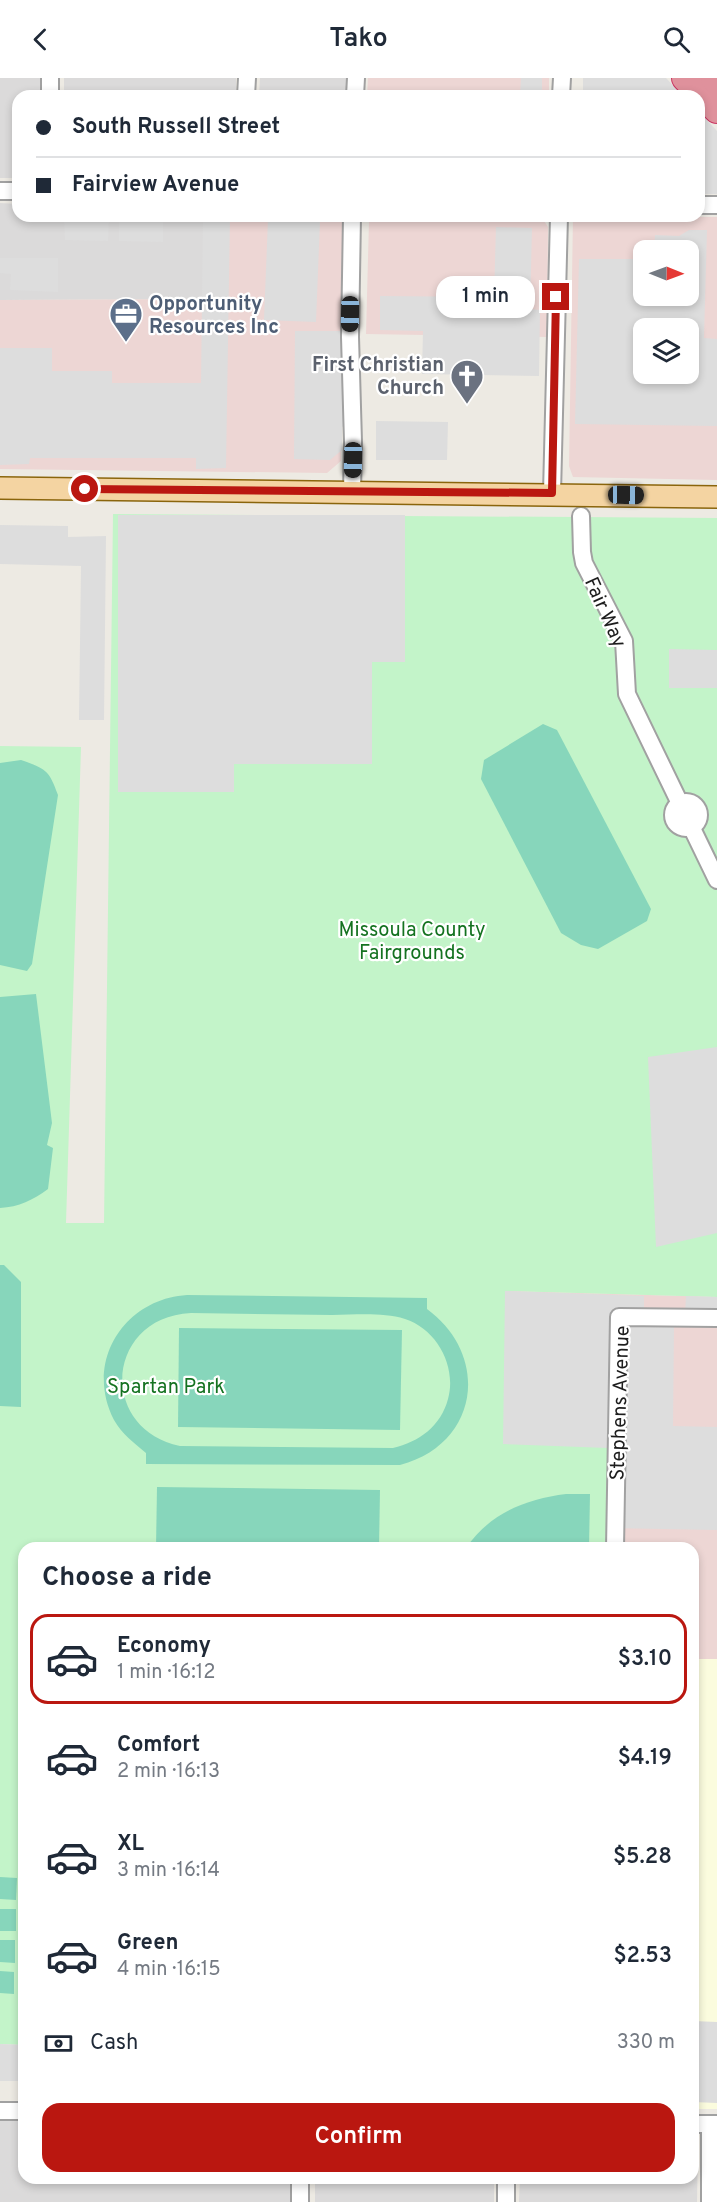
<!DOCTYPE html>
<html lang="en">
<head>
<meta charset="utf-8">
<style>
  :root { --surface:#fff; --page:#f2f2f3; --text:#1f2937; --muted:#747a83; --line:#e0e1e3; --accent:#ba1710 }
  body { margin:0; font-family:Overpass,sans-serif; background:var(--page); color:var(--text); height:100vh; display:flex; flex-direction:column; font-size:22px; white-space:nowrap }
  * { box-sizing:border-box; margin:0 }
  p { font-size:20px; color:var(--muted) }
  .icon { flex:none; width:33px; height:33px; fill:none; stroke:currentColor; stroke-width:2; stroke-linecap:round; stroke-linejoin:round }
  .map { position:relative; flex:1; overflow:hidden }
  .sheet { position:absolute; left:18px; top:1464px; width:681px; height:642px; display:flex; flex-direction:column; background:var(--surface); border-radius:18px; box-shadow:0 3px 9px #0003 }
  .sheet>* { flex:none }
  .hud { position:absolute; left:12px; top:12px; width:693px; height:132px; border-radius:18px; box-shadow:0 3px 9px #0003; display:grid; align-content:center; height:132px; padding:0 24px; background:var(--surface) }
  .needle { width:39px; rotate:91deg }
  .tools { position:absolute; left:633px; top:162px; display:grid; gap:12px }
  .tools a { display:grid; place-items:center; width:66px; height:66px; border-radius:12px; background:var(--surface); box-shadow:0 3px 9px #0003; font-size:30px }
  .end { position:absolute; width:27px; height:27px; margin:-14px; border:8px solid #ba1710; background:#fff; box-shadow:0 0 0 3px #fff }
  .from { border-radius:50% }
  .bubble { position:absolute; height:42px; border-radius:18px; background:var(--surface); box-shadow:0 3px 9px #0003; font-size:20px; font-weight:600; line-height:42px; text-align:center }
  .car { position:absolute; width:18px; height:36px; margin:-18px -9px; border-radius:8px; box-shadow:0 0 4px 2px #0007; background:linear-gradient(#222 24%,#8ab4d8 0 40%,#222 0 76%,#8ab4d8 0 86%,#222 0) }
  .hud b { display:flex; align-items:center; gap:21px; height:57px; font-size:22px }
  .hud b+b { border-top:2px solid var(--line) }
  .hud i { width:15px; height:15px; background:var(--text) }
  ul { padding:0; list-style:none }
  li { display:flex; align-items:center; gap:18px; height:90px; margin:0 12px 9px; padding:0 12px; border:3px solid transparent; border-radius:18px }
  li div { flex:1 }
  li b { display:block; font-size:22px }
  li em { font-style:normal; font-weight:600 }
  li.on { border-color:var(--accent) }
  li>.icon { width:54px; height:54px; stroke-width:1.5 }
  h2 { padding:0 24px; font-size:27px; line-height:72px }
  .pay { display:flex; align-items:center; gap:15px; height:66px; padding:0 24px; font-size:22px }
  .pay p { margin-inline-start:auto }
  .cta { display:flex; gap:12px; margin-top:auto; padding:12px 24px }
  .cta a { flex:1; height:69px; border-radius:18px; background:var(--accent); color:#fff; font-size:24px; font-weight:600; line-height:69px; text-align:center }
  header { display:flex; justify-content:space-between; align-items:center; height:78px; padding:0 24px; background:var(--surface); font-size:27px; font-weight:600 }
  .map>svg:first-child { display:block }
  .residential { fill:#dbdada }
  .commercial { fill:#edd6d4; fill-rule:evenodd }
  .education { fill:#fbfcde }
  .park { fill:#c3f4c9 }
  .pitch { fill:#87d6bb; fill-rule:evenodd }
  .parking { fill:#ddd; fill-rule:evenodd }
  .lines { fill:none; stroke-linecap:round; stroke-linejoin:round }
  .minor-casing { stroke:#a1a1a1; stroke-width:20 }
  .major-casing { stroke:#8a650c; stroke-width:24 }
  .highway-casing { stroke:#ca3260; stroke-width:28 }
  .minor { stroke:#fff; stroke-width:16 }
  .major { stroke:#f4d4a2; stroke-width:21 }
  .highway { stroke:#df919c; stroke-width:26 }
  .route { stroke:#ba1710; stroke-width:8 }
  .labels { text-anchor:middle; stroke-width:4.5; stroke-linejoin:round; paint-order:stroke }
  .service-label { font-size:20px; font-weight:bold; fill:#4e5e75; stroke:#fff; text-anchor:start }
  .worship-label { font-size:20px; font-weight:bold; fill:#5b616d; stroke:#fff; text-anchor:end }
  .street-label { font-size:20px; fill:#1d1d1d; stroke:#fff }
  .park-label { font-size:20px; fill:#147220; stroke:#fff }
</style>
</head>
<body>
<header><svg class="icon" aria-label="back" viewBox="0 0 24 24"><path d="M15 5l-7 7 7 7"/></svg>Tako<svg class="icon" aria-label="search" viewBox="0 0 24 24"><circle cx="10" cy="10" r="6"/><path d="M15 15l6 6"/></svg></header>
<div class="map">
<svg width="717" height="2124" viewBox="0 0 717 2124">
  <rect width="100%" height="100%" fill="#edeae3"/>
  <g class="residential">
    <path d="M0 0H40V18H18V100H0Z"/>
    <rect x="64" y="0" width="172" height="18"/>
    <path d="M260 0H348V18H259Z"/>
    <path d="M0 125 18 126V138H229L228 221 0 222Z"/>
    <path d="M0 2041 24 2042V2100H290V2124H0Z"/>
    <path d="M693 2061 695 2062 698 2070 697 2124H519L520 2100H693Z"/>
    <rect x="315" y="2100" width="179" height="24"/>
  </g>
  <g class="commercial">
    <path d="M368 0H549V18H367Z"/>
    <path d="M229 138 344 139 341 383 327 395 0 391V222L227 221Z"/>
    <path d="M371 138H541L548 149 547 259 366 256 369 143Z"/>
    <path d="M573 138 717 139V402L573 399 569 388ZM644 172H688V218H644ZM644 250H688V296H644Z"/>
    <path d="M505 1213 717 1219V1581H693V1470H607L608 1370 503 1366Z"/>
  </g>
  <rect class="education" x="693" y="1581" width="24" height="450"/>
  <path class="park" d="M113 436 717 440V1219L505 1213 608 1370 607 1470H24V1967L0 1966V668L81 669 66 1145H104Z"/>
  <g class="pitch">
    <path d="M543 646 557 652 651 831 647 843 598 871 581 867 561 855 481 701 484 682Z"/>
    <path d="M21 682C46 691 49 692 58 717L32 886 27 893 0 887V685Z"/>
    <path d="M36 916 52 1045 47 1067 53 1070 48 1111C33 1122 19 1129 0 1130V919Z"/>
    <path d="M0 1187H4L21 1204V1329L0 1328Z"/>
    <path d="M187 1217 427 1220V1231C491 1278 479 1366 400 1387L146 1386V1375C134 1365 122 1356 114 1342 84 1284 124 1221 187 1217ZM191 1235C238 1236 285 1236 332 1237 355 1237 382 1234 405 1241 437 1251 457 1289 448 1321 441 1348 419 1364 393 1370L180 1368C97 1350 106 1239 191 1235Z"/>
    <path d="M179 1250 402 1252 400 1352 178 1349Z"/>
    <path d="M157 1409 380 1412 379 1470H156Z"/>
    <path d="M566 1416H590L589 1470H466C490 1435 526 1421 566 1416Z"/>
    <path d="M0 1799 17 1800 16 1822 0 1821Z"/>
    <rect x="0" y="1831" width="16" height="22"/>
    <path d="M0 1862H15V1885L0 1884Z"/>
    <path d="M0 1893 14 1894V1916L0 1915Z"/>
  </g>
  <g class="parking">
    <path d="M521 0H542V18H520Z"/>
    <path d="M583 0H666L683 18H583Z"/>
    <path d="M699 34 717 53V116H699Z"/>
    <path d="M64 138H109L108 163 65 162Z"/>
    <path d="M119 138H163V164L119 163Z"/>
    <path d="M203 138H230L226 390 196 391V380H30L29 386 0 387V270H52V293H112V305H201Z"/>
    <path d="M268 141 320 143 316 244 264 242Z"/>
    <path d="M496 149 532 150 530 231 540 232 539 298 422 296 423 253 380 252V218L494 219Z"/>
    <path d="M689 152H707L704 260 717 261V348L575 346 579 181H643L644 218H688V172H654L655 157 679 158ZM644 250H688V296H644Z"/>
    <path d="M0 180H58V214L10 212 11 196 0 195Z"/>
    <path d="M295 253H344L347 346 342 349V372L330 382 294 381Z"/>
    <path d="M376 343 448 344 447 382H376Z"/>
    <path d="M118 437H405V584H372V686H234V714H118Z"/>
    <path d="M0 447 68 448V459L106 458 104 642H79L81 488 0 486Z"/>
    <path d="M669 571 717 572V610H669Z"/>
    <path d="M717 969V1155L656 1169 648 979Z"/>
    <path d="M505 1213 644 1218V1246H674L673 1348 717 1349V1452L607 1450 608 1370 503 1366Z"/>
    <path d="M686 1218 717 1219V1236H685Z"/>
    <path d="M693 1943 717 1944V2025L693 2024Z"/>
    <path d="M0 1966 24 1967V2003H0Z"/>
  </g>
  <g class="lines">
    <g class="minor-casing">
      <g id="minor">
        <path d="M50 18V0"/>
        <path d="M246 18 247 0"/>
        <path d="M355 18 356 0"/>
        <path d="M561 18 562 0"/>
        <path d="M0 113H18"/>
        <path d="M699 127H717"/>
        <path d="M352 138 350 259 353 364 352 414"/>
        <path d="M552 415 559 138"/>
        <path d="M581 438 582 474 584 485 624 563 627 616 717 802"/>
        <circle cx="686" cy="737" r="13"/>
        <path d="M615 1470 619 1239 717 1240"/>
        <path d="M0 2033H24"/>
        <path d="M693 2046H717"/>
        <path d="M300 2124V2100"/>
        <path d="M506 2124V2100"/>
        <path d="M710 2124V2046"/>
      </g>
    </g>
    <g class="major-casing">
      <path id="major" d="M0 410 717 419"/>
    </g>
    <g class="highway-casing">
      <g id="highway">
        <path d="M685 0 717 32"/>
        <path d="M714 0 717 3"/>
      </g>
    </g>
    <use href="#minor" class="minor"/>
    <use href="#major" class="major"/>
    <use href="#highway" class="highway"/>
  </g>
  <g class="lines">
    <path class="route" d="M85 411 552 415 556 219"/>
  </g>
  <defs>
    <g id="office-pin" transform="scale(1.725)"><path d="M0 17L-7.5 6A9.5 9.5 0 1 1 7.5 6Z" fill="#5c6f8a" stroke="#fff"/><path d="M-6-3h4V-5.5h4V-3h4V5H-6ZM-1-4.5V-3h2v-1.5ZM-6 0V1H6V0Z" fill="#fff"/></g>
    <g id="church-pin" transform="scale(1.725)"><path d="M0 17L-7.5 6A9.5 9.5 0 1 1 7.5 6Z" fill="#6b7280" stroke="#fff"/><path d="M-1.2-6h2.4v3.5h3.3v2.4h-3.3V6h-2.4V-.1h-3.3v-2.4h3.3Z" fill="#fff"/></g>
  </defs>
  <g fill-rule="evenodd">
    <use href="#office-pin" x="126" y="236"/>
    <use href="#church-pin" x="467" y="298"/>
  </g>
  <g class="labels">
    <g class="service-label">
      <text x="149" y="232">Opportunity<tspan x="149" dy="23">Resources Inc</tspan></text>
    </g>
    <g class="worship-label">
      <text x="444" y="293">First Christian<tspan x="444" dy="23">Church</tspan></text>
    </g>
    <g class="street-label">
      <text transform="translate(606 534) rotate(66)" y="7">Fair Way</text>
      <text transform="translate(619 1325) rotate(-88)" y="7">Stephens Avenue</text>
    </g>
    <g class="park-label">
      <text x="412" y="858">Missoula County<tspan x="412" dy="23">Fairgrounds</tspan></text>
      <text x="166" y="1315">Spartan Park</text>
    </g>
  </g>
</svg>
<div class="tools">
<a><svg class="needle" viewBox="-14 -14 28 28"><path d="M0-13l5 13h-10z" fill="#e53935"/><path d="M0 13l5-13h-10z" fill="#747a83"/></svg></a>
<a><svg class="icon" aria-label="layers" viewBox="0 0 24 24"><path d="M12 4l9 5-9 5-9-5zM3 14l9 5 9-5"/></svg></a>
</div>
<i class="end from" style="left:85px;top:411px"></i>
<i class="end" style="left:556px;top:219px"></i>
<div class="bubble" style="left:436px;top:198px;width:99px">1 min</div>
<i class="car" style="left:350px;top:236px;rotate:181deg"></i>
<i class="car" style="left:353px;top:382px;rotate:181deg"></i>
<i class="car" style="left:626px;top:417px;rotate:91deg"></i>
<div class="hud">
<b><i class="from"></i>South Russell Street</b>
<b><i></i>Fairview Avenue</b>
</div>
<section class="sheet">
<h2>Choose a ride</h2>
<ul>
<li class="on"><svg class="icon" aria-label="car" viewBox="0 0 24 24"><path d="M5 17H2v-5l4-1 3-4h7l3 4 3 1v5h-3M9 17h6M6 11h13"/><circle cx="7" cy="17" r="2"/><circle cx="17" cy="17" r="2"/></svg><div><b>Economy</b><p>1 min · 16:12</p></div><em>$3.10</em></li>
<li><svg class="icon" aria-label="car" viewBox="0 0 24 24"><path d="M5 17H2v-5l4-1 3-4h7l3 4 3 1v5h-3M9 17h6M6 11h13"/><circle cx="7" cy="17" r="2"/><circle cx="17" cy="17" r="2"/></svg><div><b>Comfort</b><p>2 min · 16:13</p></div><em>$4.19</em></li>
<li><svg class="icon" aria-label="car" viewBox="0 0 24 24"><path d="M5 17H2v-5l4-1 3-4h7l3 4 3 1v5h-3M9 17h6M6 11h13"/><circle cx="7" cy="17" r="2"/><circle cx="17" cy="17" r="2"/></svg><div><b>XL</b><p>3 min · 16:14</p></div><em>$5.28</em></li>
<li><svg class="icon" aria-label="car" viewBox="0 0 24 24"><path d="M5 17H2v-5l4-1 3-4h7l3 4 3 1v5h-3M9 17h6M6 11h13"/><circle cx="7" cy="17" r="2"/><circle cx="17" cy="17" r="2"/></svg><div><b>Green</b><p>4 min · 16:15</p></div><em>$2.53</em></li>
</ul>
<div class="pay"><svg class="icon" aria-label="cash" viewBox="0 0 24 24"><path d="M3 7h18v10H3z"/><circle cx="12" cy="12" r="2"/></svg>Cash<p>330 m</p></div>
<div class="cta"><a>Confirm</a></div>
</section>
</div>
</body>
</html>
